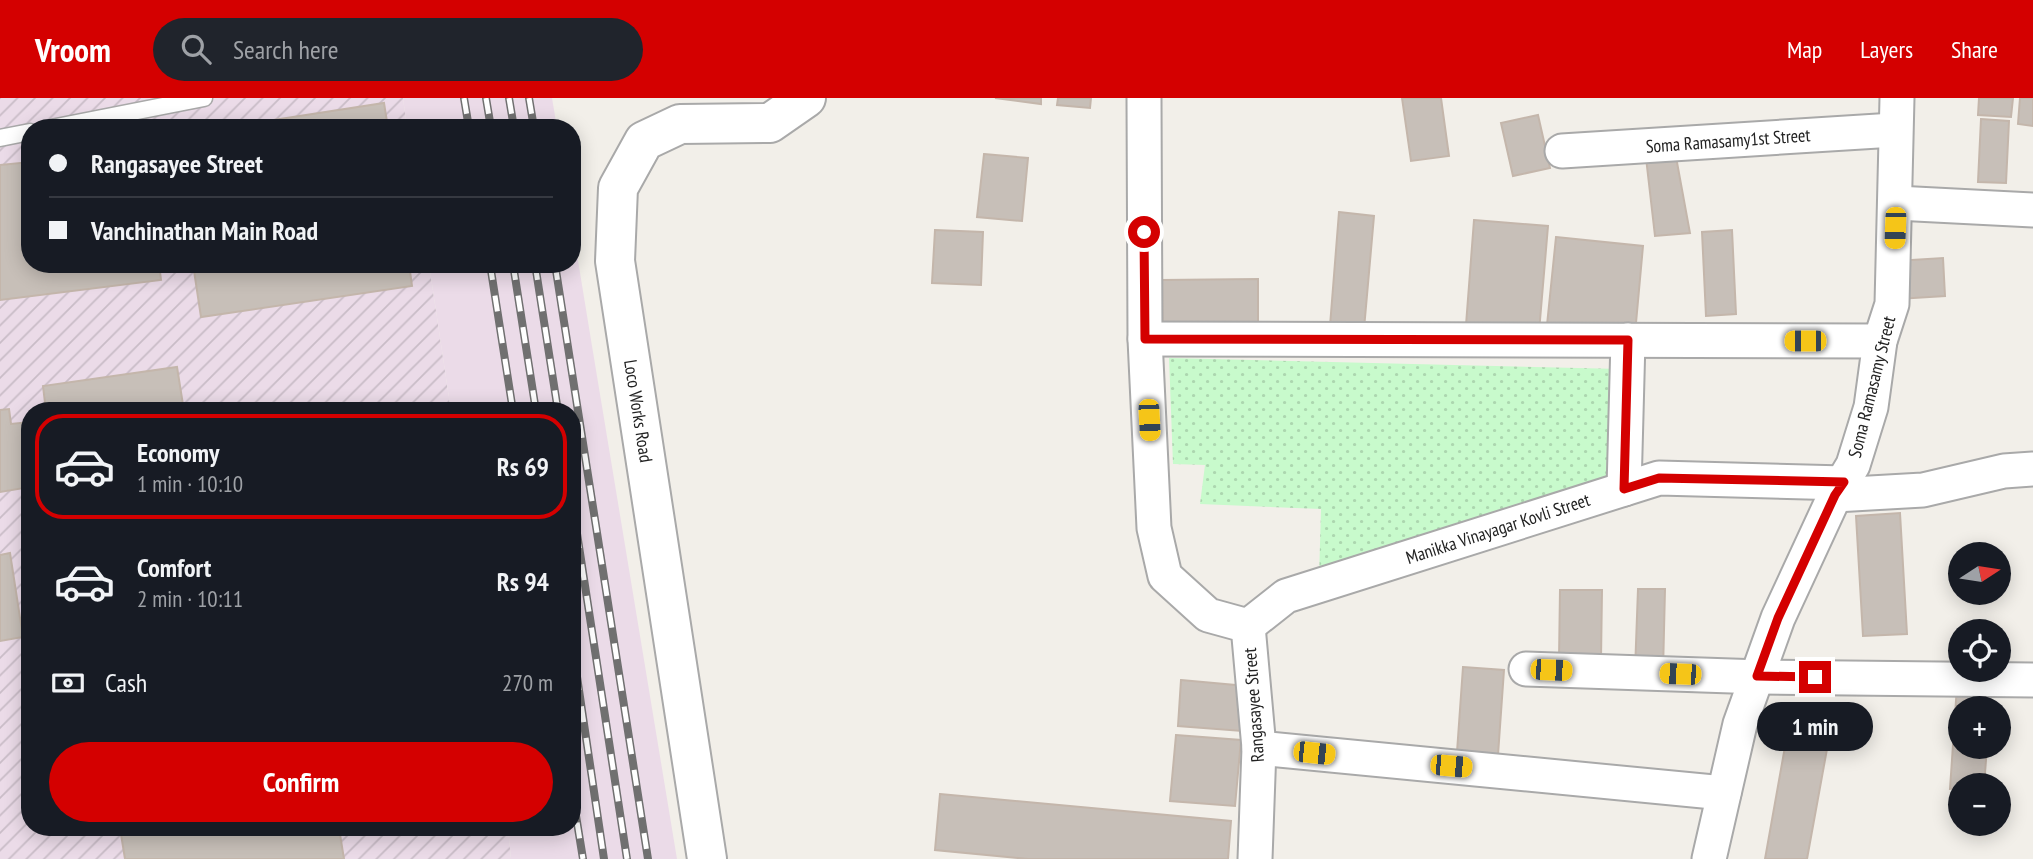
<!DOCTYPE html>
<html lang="en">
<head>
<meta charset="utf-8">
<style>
  :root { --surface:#171b24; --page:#20242c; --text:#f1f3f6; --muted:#9ea1a6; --line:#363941; --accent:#d40000 }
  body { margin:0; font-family:"PT Sans Narrow",sans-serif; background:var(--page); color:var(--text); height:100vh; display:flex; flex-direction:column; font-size:26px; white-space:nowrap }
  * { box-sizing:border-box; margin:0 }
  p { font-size:23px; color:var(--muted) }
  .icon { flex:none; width:38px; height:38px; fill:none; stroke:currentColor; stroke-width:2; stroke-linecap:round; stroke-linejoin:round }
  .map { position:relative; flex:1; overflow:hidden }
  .drawer { position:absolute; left:21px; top:304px; width:560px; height:434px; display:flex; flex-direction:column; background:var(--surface); border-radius:28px; box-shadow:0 4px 18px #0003 }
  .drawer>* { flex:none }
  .top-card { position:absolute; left:21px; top:21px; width:560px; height:154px; border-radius:28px; box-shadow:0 4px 18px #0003; display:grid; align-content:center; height:154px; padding:0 28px; background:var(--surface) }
  .needle { width:46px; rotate:78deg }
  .tools { position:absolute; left:1948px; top:444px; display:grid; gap:14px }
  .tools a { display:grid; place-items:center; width:63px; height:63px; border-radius:50%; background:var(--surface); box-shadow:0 4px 18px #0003; font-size:35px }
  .end { position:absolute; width:32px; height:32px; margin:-16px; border:9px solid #d40000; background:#fff; box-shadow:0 0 0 4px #fff }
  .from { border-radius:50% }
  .bubble { position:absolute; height:49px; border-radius:24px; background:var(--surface); box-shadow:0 4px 18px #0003; font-size:23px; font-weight:800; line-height:49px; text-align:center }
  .car { position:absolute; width:21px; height:42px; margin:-21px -10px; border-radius:9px; box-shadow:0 0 5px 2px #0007; background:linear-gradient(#f5c518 24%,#345 0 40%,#f5c518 0 76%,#345 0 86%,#f5c518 0) }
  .top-card b { display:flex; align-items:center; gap:24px; height:66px; font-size:26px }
  .top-card b+b { border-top:2px solid var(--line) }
  .top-card i { width:18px; height:18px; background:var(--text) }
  ul { padding:12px 0 0; list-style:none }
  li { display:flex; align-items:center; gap:21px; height:105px; margin:0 14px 10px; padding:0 14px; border:4px solid transparent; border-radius:28px }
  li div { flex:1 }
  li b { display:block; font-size:26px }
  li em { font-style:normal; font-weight:800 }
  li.current { border-color:var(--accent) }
  li>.icon { width:63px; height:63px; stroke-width:1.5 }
  .pay { display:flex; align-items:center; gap:18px; height:77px; padding:0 28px; font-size:26px }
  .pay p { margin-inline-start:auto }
  .cta { display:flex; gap:14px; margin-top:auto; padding:14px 28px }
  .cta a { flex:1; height:80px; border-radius:42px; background:var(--accent); color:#fff; font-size:28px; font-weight:800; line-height:80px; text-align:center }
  header { display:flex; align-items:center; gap:42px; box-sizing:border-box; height:98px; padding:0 35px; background:var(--accent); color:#fff }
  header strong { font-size:33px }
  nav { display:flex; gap:38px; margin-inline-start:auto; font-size:24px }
  .search { width:490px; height:63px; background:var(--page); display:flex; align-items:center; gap:18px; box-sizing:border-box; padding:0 24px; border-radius:38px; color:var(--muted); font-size:26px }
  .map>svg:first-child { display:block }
  .industrial { fill:url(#industrial-furrows) }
  .railway { fill:#ebdbe8 }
  .park { fill:url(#park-dots) }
  .building { fill:#c7bfb8; stroke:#c4b6ab; stroke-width:2 }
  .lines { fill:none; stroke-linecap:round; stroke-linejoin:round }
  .service-casing { stroke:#a9a9a9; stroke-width:19 }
  .minor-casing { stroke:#a9a9a9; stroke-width:37 }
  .tertiary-casing { stroke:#a9a9a9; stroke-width:42 }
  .service { stroke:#fff; stroke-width:16 }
  .minor { stroke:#fff; stroke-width:33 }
  .tertiary { stroke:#fff; stroke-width:38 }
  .rail-casing { stroke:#707070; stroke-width:8 }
  .rail { stroke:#fff; stroke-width:5; stroke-dasharray:16; stroke-linecap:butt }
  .route { stroke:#d40000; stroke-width:9 }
  .labels { text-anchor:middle; stroke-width:6; stroke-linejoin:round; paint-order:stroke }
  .street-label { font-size:18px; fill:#222; stroke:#fff }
</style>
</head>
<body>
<header>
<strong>Vroom</strong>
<div class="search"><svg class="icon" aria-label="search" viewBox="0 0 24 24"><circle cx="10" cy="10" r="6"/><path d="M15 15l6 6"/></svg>Search here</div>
<nav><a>Map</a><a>Layers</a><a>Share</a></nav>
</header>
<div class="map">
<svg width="2033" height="761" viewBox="0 0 2033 761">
  <defs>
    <pattern id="industrial-furrows" width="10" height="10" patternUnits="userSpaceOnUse" patternTransform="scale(1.75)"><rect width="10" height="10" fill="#ebdbe8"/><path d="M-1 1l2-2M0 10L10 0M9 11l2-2" fill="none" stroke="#c9bcc7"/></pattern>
    <pattern id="park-dots" width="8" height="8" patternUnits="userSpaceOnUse" patternTransform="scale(1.75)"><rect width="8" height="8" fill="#c8facc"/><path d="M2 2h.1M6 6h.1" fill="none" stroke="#acd6af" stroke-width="1.8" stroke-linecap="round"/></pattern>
  </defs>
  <rect width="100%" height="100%" fill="#f2efe9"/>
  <path class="industrial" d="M0 0H403L407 30H30V166H429L451 313H30V730H508L511 761H0Z"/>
  <g class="railway">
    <path d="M403 0H552L557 30H407Z"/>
    <path d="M572 126 592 248 677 761H511L508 730H572V313H451L429 166H572Z"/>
  </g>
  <path class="park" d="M1169 260 1621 271V375L1319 481 1321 411 1200 406 1205 367 1173 366Z"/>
  <g class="building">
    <path d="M995 0H1041V6Z"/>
    <path d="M1058 0H1091L1090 10 1057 7Z"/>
    <path d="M1402 0H1441L1449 58 1411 63Z"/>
    <path d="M1979 0H2013L2011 19 1978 17Z"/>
    <path d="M2020 0H2033V28L2018 26Z"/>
    <path d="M384 5 388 30H221Z"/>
    <path d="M1538 17 1550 70 1513 78 1501 25Z"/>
    <path d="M1981 21 2009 23 2006 85 1978 84Z"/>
    <path d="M1674 48 1690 135 1655 138 1645 51Z"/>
    <path d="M984 56 1028 60 1022 123 977 119Z"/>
    <path d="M30 64V166H159L161 182 0 202V67Z"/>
    <path d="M1339 114 1374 118 1364 231 1330 228Z"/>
    <path d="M1474 122 1548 128 1539 234 1466 227Z"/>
    <path d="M935 132 983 134 981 187 932 185Z"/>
    <path d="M1732 132 1736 216 1706 218 1702 134Z"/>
    <path d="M1556 139 1643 148 1635 236 1547 227Z"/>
    <path d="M1943 160 1945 198 1898 201 1896 163Z"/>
    <path d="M193 166H409L412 188 201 219Z"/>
    <path d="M1258 181V230L1163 231 1162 182Z"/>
    <path d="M177 269 184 313H46L43 288Z"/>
    <path d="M9 311 11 326 29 324 30 389 0 394V312Z"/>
    <path d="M1900 415 1907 536 1863 538 1856 418Z"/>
    <path d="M10 455 23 539 0 543V457Z"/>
    <path d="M1638 491H1665L1663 574 1635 573Z"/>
    <path d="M1560 492H1602L1601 562H1559Z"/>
    <path d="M1463 569 1504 572 1498 657 1457 654Z"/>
    <path d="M1181 582 1246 588 1242 633 1178 628Z"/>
    <path d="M1957 588 1990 590 1989 611H1960V649H1987L1984 688 1950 691Z"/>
    <path d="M1176 637 1241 642 1235 708 1170 703Z"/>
    <path d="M1786 643 1827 651 1807 761H1765Z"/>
    <path d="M940 696 1231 723 1228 761H1028L935 752Z"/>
    <path d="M120 730H339L344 761H125Z"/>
  </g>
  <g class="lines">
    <g class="service-casing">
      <g id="service">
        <path d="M51 30 204 0"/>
        <path d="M0 40 30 34"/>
      </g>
    </g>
    <g class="minor-casing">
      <g id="minor">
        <path d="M1144 0 1145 241 1154 430 1165 478 1208 517 1248 528 1259 650 1255 761"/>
        <path d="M1562 53 1894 32"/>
        <path d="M1896 105 2033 112"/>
        <path d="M1145 241 1880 243"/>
        <path d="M1624 391 1628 242"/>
        <path d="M1835 397 1923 392 2004 373 2033 371"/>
        <path d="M1248 528 1286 498 1659 380 1844 385"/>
        <path d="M1526 571 1761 579 2033 582"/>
        <path d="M1259 650 1724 695"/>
        <path d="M1709 761 1740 626 1778 520 1835 397 1853 367 1871 309 1880 243 1892 206 1897 0"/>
      </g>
    </g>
    <g class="tertiary-casing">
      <path id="tertiary" d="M707 761 615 163 618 90 644 43 680 26 770 25 806 0"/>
    </g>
    <use href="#service" class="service"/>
    <use href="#minor" class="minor"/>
    <use href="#tertiary" class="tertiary"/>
    <g class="rail-casing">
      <g id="rail">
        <path d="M464 0 469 30"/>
        <path d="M486 0 491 30"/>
        <path d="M509 0 514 30"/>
        <path d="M529 0 534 30"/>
        <path d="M490 166 513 313"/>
        <path d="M513 166 536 313"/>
        <path d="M535 166 558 313"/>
        <path d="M555 166 648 761"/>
        <path d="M572 403 627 761"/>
        <path d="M572 545 604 761"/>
        <path d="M572 693 583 761"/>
      </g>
    </g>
    <use href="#rail" class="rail"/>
  </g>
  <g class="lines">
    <path class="route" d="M1144 134 1145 241 1628 242 1624 391 1659 380 1844 384 1835 397 1778 520 1757 578 1815 579"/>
  </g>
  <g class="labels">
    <g class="street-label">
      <text transform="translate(1728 43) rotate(-4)" y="6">Soma Ramasamy1st Street</text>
      <text transform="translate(1872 289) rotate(-76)" y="6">Soma Ramasamy Street</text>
      <text transform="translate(638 313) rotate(81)" y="6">Loco Works Road</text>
      <text transform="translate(1498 431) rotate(-18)" y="6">Manikka Vinayagar Kovli Street</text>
      <text transform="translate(1254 607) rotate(-94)" y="6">Rangasayee Street</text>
    </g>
  </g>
</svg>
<div class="tools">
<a><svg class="needle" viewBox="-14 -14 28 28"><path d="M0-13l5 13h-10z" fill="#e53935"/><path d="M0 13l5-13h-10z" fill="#9ea1a6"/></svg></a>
<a><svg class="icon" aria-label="locate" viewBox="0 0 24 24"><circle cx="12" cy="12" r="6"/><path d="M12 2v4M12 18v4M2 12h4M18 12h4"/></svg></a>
<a>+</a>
<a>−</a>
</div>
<i class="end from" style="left:1144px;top:134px"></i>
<i class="end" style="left:1815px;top:579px"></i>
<div class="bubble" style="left:1757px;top:604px;width:116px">1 min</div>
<i class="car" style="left:1895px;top:130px;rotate:182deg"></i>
<i class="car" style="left:1805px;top:243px;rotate:270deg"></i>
<i class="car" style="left:1149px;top:322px;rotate:177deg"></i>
<i class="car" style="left:1551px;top:572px;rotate:92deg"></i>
<i class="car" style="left:1680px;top:576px;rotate:272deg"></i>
<i class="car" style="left:1314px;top:655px;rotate:96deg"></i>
<i class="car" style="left:1451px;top:668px;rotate:95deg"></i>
<div class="top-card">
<b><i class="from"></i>Rangasayee Street</b>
<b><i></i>Vanchinathan Main Road</b>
</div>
<section class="drawer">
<ul>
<li class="current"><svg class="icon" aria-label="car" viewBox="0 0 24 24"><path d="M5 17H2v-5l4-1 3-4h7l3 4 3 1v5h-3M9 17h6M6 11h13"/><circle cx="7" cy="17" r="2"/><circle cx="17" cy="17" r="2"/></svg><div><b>Economy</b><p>1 min · 10:10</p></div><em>Rs 69</em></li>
<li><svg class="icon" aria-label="car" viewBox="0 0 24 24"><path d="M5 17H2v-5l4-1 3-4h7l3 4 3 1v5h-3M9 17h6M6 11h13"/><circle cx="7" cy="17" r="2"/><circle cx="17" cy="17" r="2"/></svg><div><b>Comfort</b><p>2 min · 10:11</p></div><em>Rs 94</em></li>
</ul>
<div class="pay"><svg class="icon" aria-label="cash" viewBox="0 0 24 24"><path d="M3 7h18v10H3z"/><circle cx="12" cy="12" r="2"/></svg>Cash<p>270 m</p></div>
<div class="cta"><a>Confirm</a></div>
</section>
</div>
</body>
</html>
